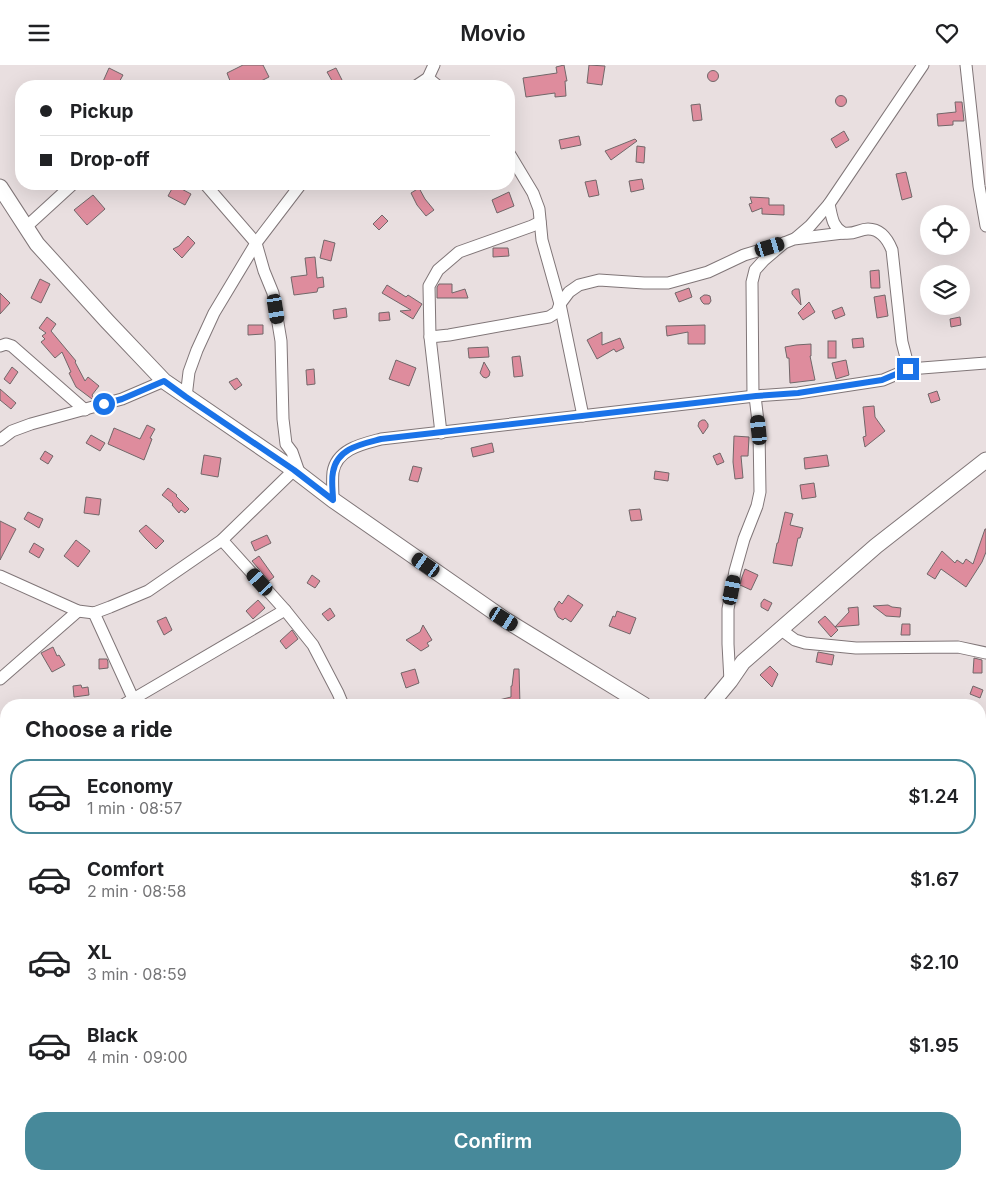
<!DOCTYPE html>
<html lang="en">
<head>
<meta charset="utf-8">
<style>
  :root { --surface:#fff; --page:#f6f6f6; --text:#202124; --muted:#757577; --line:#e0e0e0; --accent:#47899a }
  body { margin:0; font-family:Inter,sans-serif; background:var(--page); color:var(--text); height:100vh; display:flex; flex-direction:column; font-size:19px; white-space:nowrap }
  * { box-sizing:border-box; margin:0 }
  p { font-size:16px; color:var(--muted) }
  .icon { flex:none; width:28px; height:28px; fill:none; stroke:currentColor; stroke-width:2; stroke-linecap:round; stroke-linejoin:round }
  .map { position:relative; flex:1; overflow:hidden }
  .drawer { position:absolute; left:0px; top:634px; width:986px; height:481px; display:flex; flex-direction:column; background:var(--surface); border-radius:20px 20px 0 0; box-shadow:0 5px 20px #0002 }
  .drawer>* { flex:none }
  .guide { position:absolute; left:15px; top:15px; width:500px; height:110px; border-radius:20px; box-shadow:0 5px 20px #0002; display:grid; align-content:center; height:110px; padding:0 25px; background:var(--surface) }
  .buttons { position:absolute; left:920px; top:140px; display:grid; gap:10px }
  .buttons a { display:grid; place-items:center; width:50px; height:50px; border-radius:50%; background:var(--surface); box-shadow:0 5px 20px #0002; font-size:25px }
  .end { position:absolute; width:22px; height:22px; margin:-11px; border:6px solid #1a73e8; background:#fff; box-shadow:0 0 0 2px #fff }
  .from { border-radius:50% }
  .car { position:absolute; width:15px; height:30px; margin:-15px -8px; border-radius:6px; box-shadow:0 0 4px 1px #0007; background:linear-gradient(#222 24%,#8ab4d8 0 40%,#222 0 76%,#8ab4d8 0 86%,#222 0) }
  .guide b { display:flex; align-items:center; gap:18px; height:48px; font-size:19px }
  .guide b+b { border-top:1px solid var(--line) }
  .guide i { width:12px; height:12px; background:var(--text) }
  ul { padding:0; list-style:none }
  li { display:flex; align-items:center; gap:15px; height:75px; margin:0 10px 8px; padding:0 15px; border:2px solid transparent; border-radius:20px }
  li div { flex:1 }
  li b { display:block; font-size:19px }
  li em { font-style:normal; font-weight:600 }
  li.on { border-color:var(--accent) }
  li>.icon { width:45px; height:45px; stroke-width:1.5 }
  h2 { padding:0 25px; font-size:22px; line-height:60px }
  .button { display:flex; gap:10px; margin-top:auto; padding:10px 25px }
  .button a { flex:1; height:58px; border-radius:20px; background:var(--accent); color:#fff; font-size:20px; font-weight:600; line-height:58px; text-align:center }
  header { display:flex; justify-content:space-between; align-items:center; height:65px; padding:0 25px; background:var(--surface); font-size:22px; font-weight:600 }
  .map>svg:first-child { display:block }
  .building { fill:#de8c9d; stroke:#716769 }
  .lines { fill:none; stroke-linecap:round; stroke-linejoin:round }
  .street-casing { stroke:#807678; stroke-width:13 }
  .secondary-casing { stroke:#807678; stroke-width:17 }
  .street { stroke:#fff; stroke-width:11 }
  .secondary { stroke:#fff; stroke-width:15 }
  .route { stroke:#1a73e8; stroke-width:6 }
</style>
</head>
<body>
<header><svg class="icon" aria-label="menu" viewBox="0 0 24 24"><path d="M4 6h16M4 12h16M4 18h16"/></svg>Movio<svg class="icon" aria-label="heart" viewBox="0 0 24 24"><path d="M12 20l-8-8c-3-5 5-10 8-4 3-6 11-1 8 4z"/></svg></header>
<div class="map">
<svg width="986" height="1114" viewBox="0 0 986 1114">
  <rect width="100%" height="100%" fill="#e9dfe0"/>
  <g class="building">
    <path d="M243 0H263L269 12 251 21H232L227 8Z"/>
    <path d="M564 0 567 16H565L566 31 555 32V28L526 32 523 13 557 8 556 2Z"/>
    <path d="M589 0 605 1 602 20 587 18Z"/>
    <path d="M109 3 123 10 117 21H101Z"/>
    <path d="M336 3 345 21H335L327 7Z"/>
    <circle cx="713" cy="11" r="5.5"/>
    <circle cx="841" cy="36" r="5.5"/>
    <path d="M955 37H962L964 56H953V60L938 61 937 49 956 47Z"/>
    <path d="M700 39 702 55 693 56 691 40Z"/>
    <path d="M844 66 849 75 836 83 831 74Z"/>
    <path d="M579 71 581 80 561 84 559 75Z"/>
    <path d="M635 74 637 76 611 95 605 86Z"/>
    <path d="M637 81 645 82 644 98 636 97Z"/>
    <path d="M906 107 912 132 902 135 896 109Z"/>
    <path d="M642 114 644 124 631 127 629 116Z"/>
    <path d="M596 115 599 130 589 132 585 117Z"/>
    <path d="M174 120 191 129 185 140 168 131Z"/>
    <path d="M419 123 425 134 434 145 426 151 417 140 411 128Z"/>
    <path d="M509 127 514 141 497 148 492 135Z"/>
    <path d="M93 130 105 144 87 160 74 145Z"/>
    <path d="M750 132 769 133V140H784V150L762 149V143L752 147 749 139 752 138Z"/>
    <path d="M382 150 388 156 379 165 373 159Z"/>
    <path d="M188 171 195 178 182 193 173 184 179 181Z"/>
    <path d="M324 175 335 178 331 196 320 193Z"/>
    <path d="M493 183H508L509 191 493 192Z"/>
    <path d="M315 192 317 213 323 212 324 222 318 223 317 227 294 230 291 212 307 210 305 193Z"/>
    <path d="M879 205 880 223H871L870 206Z"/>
    <path d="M40 214 50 219 41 238 31 233Z"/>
    <path d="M439 219H452V228L465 224 468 233H437V222Z"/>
    <path d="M387 220 406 232 408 230 422 239 413 254 400 246 411 245 382 228Z"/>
    <path d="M689 223 692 232 679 237 675 228Z"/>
    <path d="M795 224H799L801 240 792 229V226Z"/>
    <path d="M0 228 10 238 0 249Z"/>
    <path d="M704 230H707L710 231 711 236 709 239H704L702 237 700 233Z"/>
    <path d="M885 230 888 251 877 253 874 232Z"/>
    <path d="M809 237 815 247 803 255 798 248Z"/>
    <path d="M842 242 845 250 835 254 832 246Z"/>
    <path d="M346 243 347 252 334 254 333 245Z"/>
    <path d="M389 247 390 255 379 256V248Z"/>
    <path d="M47 252 56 259 51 266 76 296 75 297 85 316 88 312 99 321 92 330 94 334H92L76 322 69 308 71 307 62 287 55 293 41 277 45 274 42 271 46 268 39 263Z"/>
    <path d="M960 252 961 260 951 262 950 254Z"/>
    <path d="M248 260H263V269L248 270Z"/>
    <path d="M705 260V279H688V267L667 271 666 261Z"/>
    <path d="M602 267V280L620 273 624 283 616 287 614 284 597 294 587 275Z"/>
    <path d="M863 273 864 282 853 283 852 274Z"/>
    <rect x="828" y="276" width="8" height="17"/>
    <path d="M811 279V291H810L815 315 790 318 789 293H787L785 282 796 280Z"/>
    <path d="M488 282 489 292 469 293 468 283Z"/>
    <path d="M520 291 523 311 514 312 512 292Z"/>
    <path d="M396 295 416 303 409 321 389 314Z"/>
    <path d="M846 295 849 310 836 314 832 298Z"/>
    <path d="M484 297 490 307 489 311 486 313 483 312 480 308Z"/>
    <path d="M12 302 18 307 10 319 4 314Z"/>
    <path d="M314 304 315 319 307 320 306 305Z"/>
    <path d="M237 313 242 320 235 325 229 317Z"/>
    <path d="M0 324 16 338 11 344 0 335Z"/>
    <path d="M937 326 940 335 931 338 928 329Z"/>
    <path d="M874 341 875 352 885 366 865 382 863 372 866 371 863 342Z"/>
    <path d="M702 355H705L708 359V362L703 369 698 361 699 357Z"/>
    <path d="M147 360 155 364 150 373 152 374 144 395 108 379 114 363 140 374Z"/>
    <path d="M91 370 105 378 100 386 86 378Z"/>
    <path d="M734 371 749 372 748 391H741L743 413 735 414 733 397Z"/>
    <path d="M492 378 494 387 473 392 471 383Z"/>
    <path d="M45 386 53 391 48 399 40 394Z"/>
    <path d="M720 388 724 397 717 400 713 391Z"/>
    <path d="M204 390 221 393 218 412 201 409Z"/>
    <path d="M827 390 829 401 805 404 804 393Z"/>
    <path d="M413 401 422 403 418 417 409 415Z"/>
    <path d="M655 406 669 408 668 416 654 414Z"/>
    <path d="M814 418 816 432 802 434 800 420Z"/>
    <path d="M168 423 177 430 176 431 189 444 185 448 181 445 179 448 172 440 173 439 162 430Z"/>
    <path d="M86 432 101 434 99 450 84 448Z"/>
    <path d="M640 444 642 455 631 456 629 445Z"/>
    <path d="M28 447 43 454 39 463 24 454Z"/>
    <path d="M785 447 793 449 790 460 803 463 800 473H798L792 501 773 498 777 478H778Z"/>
    <path d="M0 456 16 464 0 495Z"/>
    <path d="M146 460 164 476 156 484 146 474 139 466Z"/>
    <path d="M985 464H986V487L982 497 966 522 941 504 935 514 927 509 942 486 955 498 957 495 963 499 966 494 973 499Z"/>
    <path d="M267 470 271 478 255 486 251 477Z"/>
    <path d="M76 475 90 486 78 502 64 491Z"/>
    <path d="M34 478 44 484 39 493 29 487Z"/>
    <path d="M259 491 274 512 269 516 252 496Z"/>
    <path d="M745 504 758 510 751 525 740 520 742 512Z"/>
    <path d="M312 510 320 516 315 523 307 518Z"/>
    <path d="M568 530 583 540 571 557 565 553 563 555 558 552 554 544 559 536 562 539Z"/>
    <path d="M764 534 772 538 768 546 761 542V538Z"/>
    <path d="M258 535 265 543 253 554 246 546Z"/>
    <path d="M888 540 892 542 901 543 900 552 886 551 873 541Z"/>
    <path d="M858 542 859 560 835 562 849 547 848 543Z"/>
    <path d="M330 543 335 551 328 556 322 549Z"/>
    <path d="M617 546 636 553 630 569 609 561 613 551 615 552Z"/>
    <path d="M825 551 838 565 831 572 818 557Z"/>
    <path d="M166 552 172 565 164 570 157 556Z"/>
    <path d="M902 559H910V570H901Z"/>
    <path d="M423 560 432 575 427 578 429 581 421 586 406 575 420 567Z"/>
    <path d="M292 565 298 574 286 584 280 576Z"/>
    <path d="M53 582 57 591 59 590 65 600 52 607 41 588Z"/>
    <path d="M818 587 834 590 832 600 816 597Z"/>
    <path d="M974 593 982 595V608H973Z"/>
    <path d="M99 594H107L108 597V603L99 604Z"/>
    <path d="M770 601 778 609 772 622 760 610Z"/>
    <path d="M415 604 419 618 406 623 401 608Z"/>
    <path d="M514 604H519L520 640H491V637L511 632V621H512Z"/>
    <path d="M81 620 82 623 88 622 89 630 74 632 73 621Z"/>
    <path d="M973 621 983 625 980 633 970 629Z"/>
  </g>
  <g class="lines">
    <g class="street-casing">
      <g id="street">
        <path d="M966 0 979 121 986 161"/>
        <path d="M428 13 438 21"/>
        <path d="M416 21 428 13 434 0"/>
        <path d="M509 88 533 128 539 144 542 175 560 239 583 351"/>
        <path d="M205 119 256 178 264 206 273 228 281 276 283 354 286 379 292 387 300 410"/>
        <path d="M829 139C832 152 832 161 843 168"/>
        <path d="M26 162 73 119"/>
        <path d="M796 173 810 161 829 139 923 0"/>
        <path d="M430 272 429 221 438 205 459 187 532 161 540 157"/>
        <path d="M0 281 6 279 12 281 85 345"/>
        <path d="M186 332 189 307 197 285 214 248 256 178 301 119"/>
        <path d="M753 332 752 217 755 205 764 195 784 178 794 174 843 168C855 170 859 164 868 164 881 164 888 175 892 185L902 277 909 304"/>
        <path d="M441 368 430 272 449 270 549 252 557 247 560 239 569 227 579 220 599 215 644 218H668L708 207 744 190 784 178"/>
        <path d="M0 375 12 366 31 359 122 334 164 316"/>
        <path d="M333 435C333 426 332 416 333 407 337 384 362 379 381 374L755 331 798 328 883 315 909 304 986 298"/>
        <path d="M222 475 285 545 313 580 338 628 343 640"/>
        <path d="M0 511 78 546 94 548 110 542 148 526 222 475 294 405"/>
        <path d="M94 548 136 640"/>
        <path d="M780 564 795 575 805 578 856 583 958 582 986 588"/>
        <path d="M0 614 78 546"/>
        <path d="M730 616 728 579V544L735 506 744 474 757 441 760 427 759 365 755 331"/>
        <path d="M123 640 285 545"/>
        <path d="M0 737 6 740"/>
        <path d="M980 788 986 789"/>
        <path d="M0 869 6 850"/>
        <path d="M980 1000 986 1003"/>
        <path d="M0 1027 6 1028"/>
        <path d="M671 1109V1114"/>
        <path d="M390 1114 394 1109"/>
      </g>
    </g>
    <g class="secondary-casing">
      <g id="secondary">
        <path d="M0 122 37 179 107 256 164 316 294 405 333 435 504 554 644 640"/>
        <path d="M710 640 730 616 743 597 876 481 986 395"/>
      </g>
    </g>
    <use href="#street" class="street"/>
    <use href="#secondary" class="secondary"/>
  </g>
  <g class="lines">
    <path class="route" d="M104 339 122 334 164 316 186 332 294 405 333 435C333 426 331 416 333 407 337 383 362 379 381 374L756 331 798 328 882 315 908 304"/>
  </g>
</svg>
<div class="buttons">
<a><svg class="icon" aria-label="locate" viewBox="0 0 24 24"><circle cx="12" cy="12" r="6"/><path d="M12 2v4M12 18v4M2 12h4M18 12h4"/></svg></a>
<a><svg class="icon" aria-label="layers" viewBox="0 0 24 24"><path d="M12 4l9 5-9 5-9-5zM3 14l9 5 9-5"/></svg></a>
</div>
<i class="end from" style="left:104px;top:339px"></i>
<i class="end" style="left:908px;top:304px"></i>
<i class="car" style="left:770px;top:182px;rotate:73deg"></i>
<i class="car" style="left:276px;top:244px;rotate:171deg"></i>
<i class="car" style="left:759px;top:365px;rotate:354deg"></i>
<i class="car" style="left:426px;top:500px;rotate:305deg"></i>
<i class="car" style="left:260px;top:517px;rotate:318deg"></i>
<i class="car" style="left:732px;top:525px;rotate:11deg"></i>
<i class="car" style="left:504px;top:554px;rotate:122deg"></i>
<div class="guide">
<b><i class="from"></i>Pickup</b>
<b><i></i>Drop-off</b>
</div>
<section class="drawer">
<h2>Choose a ride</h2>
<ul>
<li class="on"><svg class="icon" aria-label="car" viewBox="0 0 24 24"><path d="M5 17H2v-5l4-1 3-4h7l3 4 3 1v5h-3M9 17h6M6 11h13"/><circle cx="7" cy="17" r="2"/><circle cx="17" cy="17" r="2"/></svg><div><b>Economy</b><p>1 min · 08:57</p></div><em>$1.24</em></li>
<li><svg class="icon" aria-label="car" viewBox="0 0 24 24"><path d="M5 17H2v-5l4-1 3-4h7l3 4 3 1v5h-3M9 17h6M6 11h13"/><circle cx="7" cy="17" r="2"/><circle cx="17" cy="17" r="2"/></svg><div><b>Comfort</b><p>2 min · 08:58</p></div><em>$1.67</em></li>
<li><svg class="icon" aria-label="car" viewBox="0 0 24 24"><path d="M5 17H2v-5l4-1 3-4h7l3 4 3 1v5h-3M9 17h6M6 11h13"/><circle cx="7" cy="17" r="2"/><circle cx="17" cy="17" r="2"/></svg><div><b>XL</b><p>3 min · 08:59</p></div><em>$2.10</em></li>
<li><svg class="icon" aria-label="car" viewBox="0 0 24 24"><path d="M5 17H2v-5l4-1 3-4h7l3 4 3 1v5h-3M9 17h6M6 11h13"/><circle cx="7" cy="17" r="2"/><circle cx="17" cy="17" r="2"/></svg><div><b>Black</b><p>4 min · 09:00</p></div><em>$1.95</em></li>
</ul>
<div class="button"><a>Confirm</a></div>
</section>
</div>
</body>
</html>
